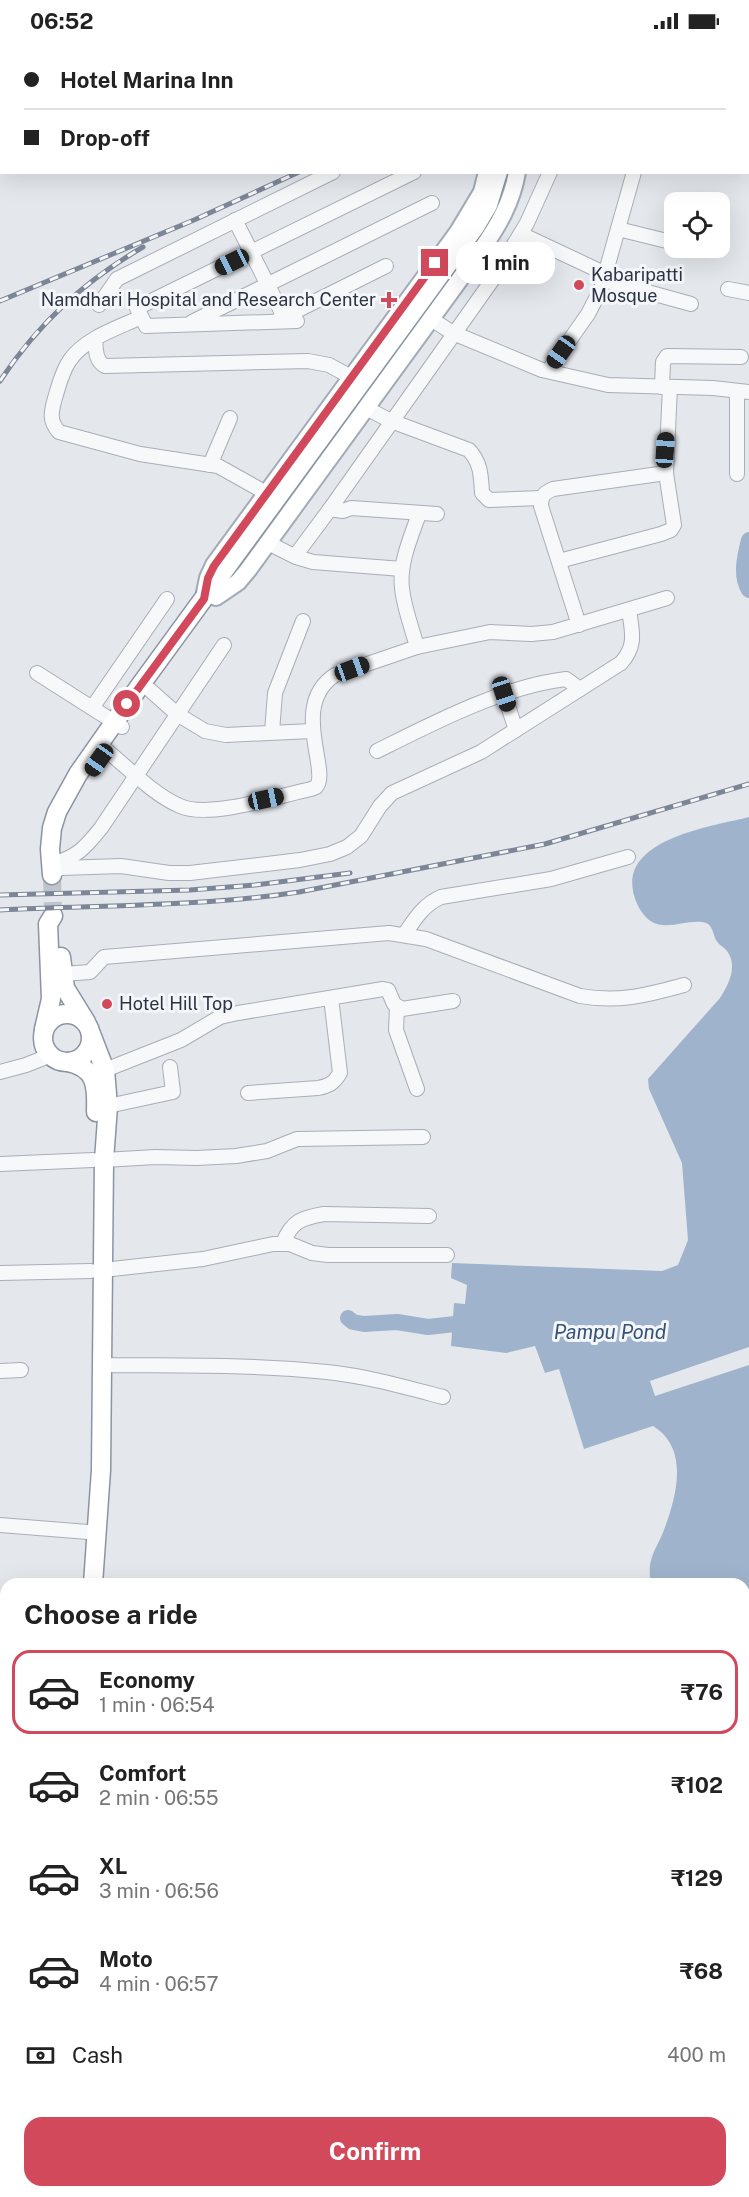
<!DOCTYPE html>
<html lang="en">
<head>
<meta charset="utf-8">
<style>
  :root { --surface:#fff; --page:#f6f6f6; --text:#222; --muted:#767676; --line:#e0e0e0; --accent:#d1495b }
  body { margin:0; font-family:"Public Sans",sans-serif; background:var(--page); color:var(--text); height:100vh; display:flex; flex-direction:column; font-size:22px; white-space:nowrap }
  * { box-sizing:border-box; margin:0 }
  p { font-size:20px; color:var(--muted) }
  .icon { flex:none; width:33px; height:33px; fill:none; stroke:currentColor; stroke-width:2; stroke-linecap:round; stroke-linejoin:round }
  .map { position:relative; flex:1; overflow:hidden }
  .sheet { position:absolute; left:0px; top:1536px; width:750px; height:620px; display:flex; flex-direction:column; background:var(--surface); border-radius:18px 18px 0 0; box-shadow:0 6px 24px #0002 }
  .sheet>* { flex:none }
  .banner { position:absolute; left:0px; top:0px; width:750px; height:132px; box-shadow:0 6px 24px #0002; display:grid; align-content:center; height:132px; padding:0 24px; background:var(--surface) }
  .buttons { position:absolute; left:664px; top:150px; display:grid; gap:12px }
  .buttons a { display:grid; place-items:center; width:66px; height:66px; border-radius:12px; background:var(--surface); box-shadow:0 6px 24px #0002; font-size:30px }
  .end { position:absolute; width:27px; height:27px; margin:-14px; border:8px solid #d1495b; background:#fff; box-shadow:0 0 0 3px #fff }
  .from { border-radius:50% }
  .bubble { position:absolute; height:42px; border-radius:18px; background:var(--surface); box-shadow:0 6px 24px #0002; font-size:20px; font-weight:700; line-height:42px; text-align:center }
  .car { position:absolute; width:18px; height:36px; margin:-18px -9px; border-radius:8px; box-shadow:0 0 4px 2px #0007; background:linear-gradient(#222 24%,#8ab4d8 0 40%,#222 0 76%,#8ab4d8 0 86%,#222 0) }
  .banner b { display:flex; align-items:center; gap:21px; height:57px; font-size:22px }
  .banner b+b { border-top:2px solid var(--line) }
  .banner i { width:15px; height:15px; background:var(--text) }
  ul { padding:0; list-style:none }
  li { display:flex; align-items:center; gap:18px; height:84px; margin:0 12px 9px; padding:0 12px; border:3px solid transparent; border-radius:18px }
  li div { flex:1 }
  li b { display:block; font-size:22px }
  li em { font-style:normal; font-weight:700 }
  li.current { border-color:var(--accent) }
  li>.icon { width:54px; height:54px; stroke-width:1.5 }
  h2 { padding:0 24px; font-size:27px; line-height:72px }
  .pay { display:flex; align-items:center; gap:15px; height:66px; padding:0 24px; font-size:22px }
  .pay p { margin-inline-start:auto }
  .primary-button { display:flex; gap:12px; margin-top:auto; padding:12px 24px }
  .primary-button a { flex:1; height:69px; border-radius:18px; background:var(--accent); color:#fff; font-size:24px; font-weight:700; line-height:69px; text-align:center }
  .status { display:flex; justify-content:space-between; align-items:center; height:42px; padding:0 30px; background:var(--surface); direction:ltr }
  .status svg { height:16px; fill:currentColor }
  .map>svg:first-child { display:block }
  .water { fill:#9fb4cc }
  .lines { fill:none; stroke-linecap:round; stroke-linejoin:round }
  .river { stroke:#9fb4cc; stroke-width:16 }
  .highway-tunnel { stroke:#bfc3cb; stroke-width:18; stroke-dasharray:18 9; stroke-linecap:butt }
  .minor-casing { stroke:#a9aeb7; stroke-width:16 }
  .major-casing { stroke:#a3abb8; stroke-width:20 }
  .highway-casing { stroke:#8b94a3; stroke-width:21 }
  .minor { stroke:#f7f8fa; stroke-width:14 }
  .major { stroke:#fff; stroke-width:16 }
  .highway { stroke:#fff; stroke-width:18 }
  .rail-casing { stroke:#7d8696; stroke-width:5 }
  .rail { stroke:#f4f6f9; stroke-width:3; stroke-dasharray:9; stroke-linecap:butt }
  .route { stroke:#d1495b; stroke-width:8 }
  .poi-dot { fill:#d1495b; stroke:#f4f6f9; stroke-width:2 }
  .labels { text-anchor:middle; stroke-width:6; stroke-linejoin:round; paint-order:stroke }
  .poi-label { font-size:18px; fill:#2b3445; stroke:#f4f6f9; text-anchor:start }
  .water-label { font-size:20px; font-style:italic; fill:#34527a; stroke:#f4f6f9 }
</style>
</head>
<body>
<div class="status"><b>06:52</b><svg viewBox="0 0 49 12"><path d="M0 12V9h3v3zM5 12V6h3v6zM10 12V3h3v9zM15 12V0h3v12zM26 1h20v11H26zM47 4h2v5h-2z"/></svg></div>
<div class="map">
<svg width="749" height="2155" viewBox="0 0 749 2155">
  <rect width="100%" height="100%" fill="#e4e7ec"/>
  <g class="water">
    <path d="M749 775V1305L650 1339 655 1354 749 1323V1564L744 1569V1542H651C646 1515 657 1508 665 1485 677 1452 689 1406 653 1384L584 1407 559 1327 545 1331 535 1304 506 1311 451 1304 454 1261 465 1262 467 1243 451 1236 452 1221 662 1229 678 1223 688 1198 682 1121 649 1047 648 1037 720 956C729 942 738 924 727 909 723 904 717 902 715 896 712 888 712 881 702 880 686 878 667 888 652 880 642 874 635 860 633 849 623 796 714 784 749 775Z"/>
    <path d="M6 1942V2116L0 2113V1944Z"/>
  </g>
  <g class="lines">
    <g class="river">
      <path d="M749 498C745 514 740 533 749 548"/>
      <path d="M348 1276 353 1280 364 1282 397 1280 428 1285 473 1280"/>
    </g>
    <path class="highway-tunnel" d="M52 833 53 871"/>
    <g class="minor-casing">
      <g id="minor">
        <path d="M390 2 393 0"/>
        <path d="M682 2 687 0"/>
        <path d="M235 178 284 275"/>
        <path d="M618 187 675 201"/>
        <path d="M521 192 606 232"/>
        <path d="M693 206 700 207"/>
        <path d="M604 238 691 262"/>
        <path d="M728 247 749 251"/>
        <path d="M99 263 117 237 333 130"/>
        <path d="M141 275C118 286 85 296 70 318 62 329 59 343 55 356 51 370 49 379 59 390L140 412 218 424 268 452"/>
        <path d="M431 277 453 291 542 328 608 343 713 346 749 350"/>
        <path d="M278 278 386 224"/>
        <path d="M297 279 146 284 137 266 414 130"/>
        <path d="M192 280 432 161"/>
        <path d="M95 297C96 307 95 319 105 324L308 319 329 323 351 335"/>
        <path d="M548 329 588 272 601 247 634 130"/>
        <path d="M662 345 663 320 667 314 741 315"/>
        <path d="M737 349V432"/>
        <path d="M366 366 391 379 469 408C481 421 481 434 482 451L489 458 541 456"/>
        <path d="M210 423 230 376"/>
        <path d="M437 472 351 466 343 469 330 467 493 237 527 181 550 130"/>
        <path d="M268 501 296 515 313 520 402 527"/>
        <path d="M295 514 330 467"/>
        <path d="M559 519 661 492 671 488 674 483 666 431 670 345"/>
        <path d="M579 583 541 464C541 454 544 451 553 447L666 431"/>
        <path d="M417 605C412 586 404 566 402 546 399 521 411 495 419 472"/>
        <path d="M37 631 122 685"/>
        <path d="M150 648 177 672 205 689 226 693 312 689"/>
        <path d="M504 652 516 688"/>
        <path d="M92 666 167 557"/>
        <path d="M272 690 275 651 303 579"/>
        <path d="M106 708C127 725 154 753 180 764 209 777 278 754 311 747L316 745C331 730 289 663 335 633L417 605 490 590 531 592 553 590 667 556"/>
        <path d="M377 709C433 681 504 644 566 637L580 647"/>
        <path d="M52 822C77 815 85 806 101 786L224 603"/>
        <path d="M51 830 62 826 121 824 169 831H190L300 818 330 812 347 805 361 794 380 764 392 751 481 710 621 621C637 603 632 590 629 568"/>
        <path d="M404 893C415 877 423 863 441 855L551 837 628 815"/>
        <path d="M63 932 90 930 104 915 389 891 426 897 580 954C619 961 646 953 684 943"/>
        <path d="M397 965 396 988 417 1047"/>
        <path d="M105 1028 181 998 220 975 238 971 383 947 388 948 394 962 402 967 453 959"/>
        <path d="M0 1030 26 1023 51 1013"/>
        <path d="M248 1051 318 1046C329 1044 334 1041 340 1031L331 956"/>
        <path d="M108 1064 173 1050 170 1025"/>
        <path d="M104 1118 155 1115 197 1116 236 1114 267 1109 297 1097 423 1095"/>
        <path d="M0 1122 93 1118"/>
        <path d="M283 1201C292 1179 301 1176 324 1172L429 1174"/>
        <path d="M103 1228 203 1217 273 1202H290L312 1211 328 1213H447"/>
        <path d="M0 1231 91 1229"/>
        <path d="M102 1323C177 1324 252 1322 327 1330 366 1334 405 1345 443 1355"/>
        <path d="M0 1329 21 1328"/>
        <path d="M0 1483 88 1490"/>
        <path d="M0 1679 6 1676"/>
        <path d="M0 1730 6 1735"/>
        <path d="M744 1765H749"/>
        <path d="M0 1774 6 1777"/>
        <path d="M0 1834 6 1837"/>
        <path d="M744 1934 749 1931"/>
        <path d="M0 1936 6 1934"/>
        <path d="M744 1972 749 1973"/>
        <path d="M0 2125 6 2124"/>
        <path d="M83 2155 84 2150"/>
        <path d="M309 2155V2150"/>
      </g>
    </g>
    <g class="major-casing">
      <g id="major">
        <path d="M748 116H749"/>
        <path d="M216 555 238 540 248 528 481 208C498 184 512 160 517 130"/>
        <path d="M204 556 208 536 214 523 458 190 482 150 487 130"/>
        <path d="M588 2150 589 2155"/>
      </g>
    </g>
    <g class="highway-casing">
      <g id="highway">
        <path d="M443 0 445 2"/>
        <path d="M458 0 460 2"/>
        <path d="M52 833 50 807 52 786 57 770 78 732 139 645 475 185 488 163 498 130"/>
        <path d="M61 915 65 946 86 980"/>
        <circle cx="67" cy="996" r="24"/>
        <path d="M44 987 51 957 48 882 53 874"/>
        <path d="M91 992 105 1028 108 1064 104 1118 101 1428 93 1542"/>
        <path d="M68 1020C96 1026 97 1043 96 1070"/>
        <path d="M0 1607 6 1612"/>
      </g>
    </g>
    <use href="#minor" class="minor"/>
    <use href="#major" class="major"/>
    <use href="#highway" class="highway"/>
    <g class="rail-casing">
      <g id="rail">
        <path d="M525 2 527 0"/>
        <path d="M0 259 194 178 299 130"/>
        <path d="M0 339C38 282 83 240 143 205"/>
        <path d="M0 853 190 848 255 843 350 831"/>
        <path d="M0 868C100 863 200 865 299 850L545 802 749 742"/>
      </g>
    </g>
    <use href="#rail" class="rail"/>
  </g>
  <g class="lines">
    <path class="route" d="M127 662 204 557 208 536 214 524 435 221"/>
  </g>
  <g class="poi-dot">
    <circle cx="579" cy="243" r="6"/>
    <path d="M386 249h6v6h6v6h-6v6h-6v-6h-6v-6h6z"/>
    <circle cx="107" cy="962" r="6"/>
  </g>
  <g class="labels">
    <g class="poi-label">
      <text x="591" y="239">Kabaripatti<tspan x="591" dy="21">Mosque</tspan></text>
      <text x="376" y="264" text-anchor="end">Namdhari Hospital and Research Center</text>
      <text x="119" y="968">Hotel Hill Top</text>
    </g>
    <g class="water-label">
      <text x="610" y="1297">Pampu Pond</text>
    </g>
  </g>
</svg>
<div class="buttons">
<a><svg class="icon" aria-label="locate" viewBox="0 0 24 24"><circle cx="12" cy="12" r="6"/><path d="M12 2v4M12 18v4M2 12h4M18 12h4"/></svg></a>
</div>
<i class="end from" style="left:127px;top:662px"></i>
<i class="end" style="left:435px;top:221px"></i>
<div class="bubble" style="left:456px;top:200px;width:99px">1 min</div>
<i class="car" style="left:232px;top:220px;rotate:244deg"></i>
<i class="car" style="left:561px;top:310px;rotate:215deg"></i>
<i class="car" style="left:665px;top:408px;rotate:4deg"></i>
<i class="car" style="left:352px;top:627px;rotate:70deg"></i>
<i class="car" style="left:504px;top:652px;rotate:162deg"></i>
<i class="car" style="left:99px;top:718px;rotate:215deg"></i>
<i class="car" style="left:266px;top:757px;rotate:78deg"></i>
<div class="banner">
<b><i class="from"></i>Hotel Marina Inn</b>
<b><i></i>Drop-off</b>
</div>
<section class="sheet">
<h2>Choose a ride</h2>
<ul>
<li class="current"><svg class="icon" aria-label="car" viewBox="0 0 24 24"><path d="M5 17H2v-5l4-1 3-4h7l3 4 3 1v5h-3M9 17h6M6 11h13"/><circle cx="7" cy="17" r="2"/><circle cx="17" cy="17" r="2"/></svg><div><b>Economy</b><p>1 min · 06:54</p></div><em>₹76</em></li>
<li><svg class="icon" aria-label="car" viewBox="0 0 24 24"><path d="M5 17H2v-5l4-1 3-4h7l3 4 3 1v5h-3M9 17h6M6 11h13"/><circle cx="7" cy="17" r="2"/><circle cx="17" cy="17" r="2"/></svg><div><b>Comfort</b><p>2 min · 06:55</p></div><em>₹102</em></li>
<li><svg class="icon" aria-label="car" viewBox="0 0 24 24"><path d="M5 17H2v-5l4-1 3-4h7l3 4 3 1v5h-3M9 17h6M6 11h13"/><circle cx="7" cy="17" r="2"/><circle cx="17" cy="17" r="2"/></svg><div><b>XL</b><p>3 min · 06:56</p></div><em>₹129</em></li>
<li><svg class="icon" aria-label="car" viewBox="0 0 24 24"><path d="M5 17H2v-5l4-1 3-4h7l3 4 3 1v5h-3M9 17h6M6 11h13"/><circle cx="7" cy="17" r="2"/><circle cx="17" cy="17" r="2"/></svg><div><b>Moto</b><p>4 min · 06:57</p></div><em>₹68</em></li>
</ul>
<div class="pay"><svg class="icon" aria-label="cash" viewBox="0 0 24 24"><path d="M3 7h18v10H3z"/><circle cx="12" cy="12" r="2"/></svg>Cash<p>400 m</p></div>
<div class="primary-button"><a>Confirm</a></div>
</section>
</div>
</body>
</html>
